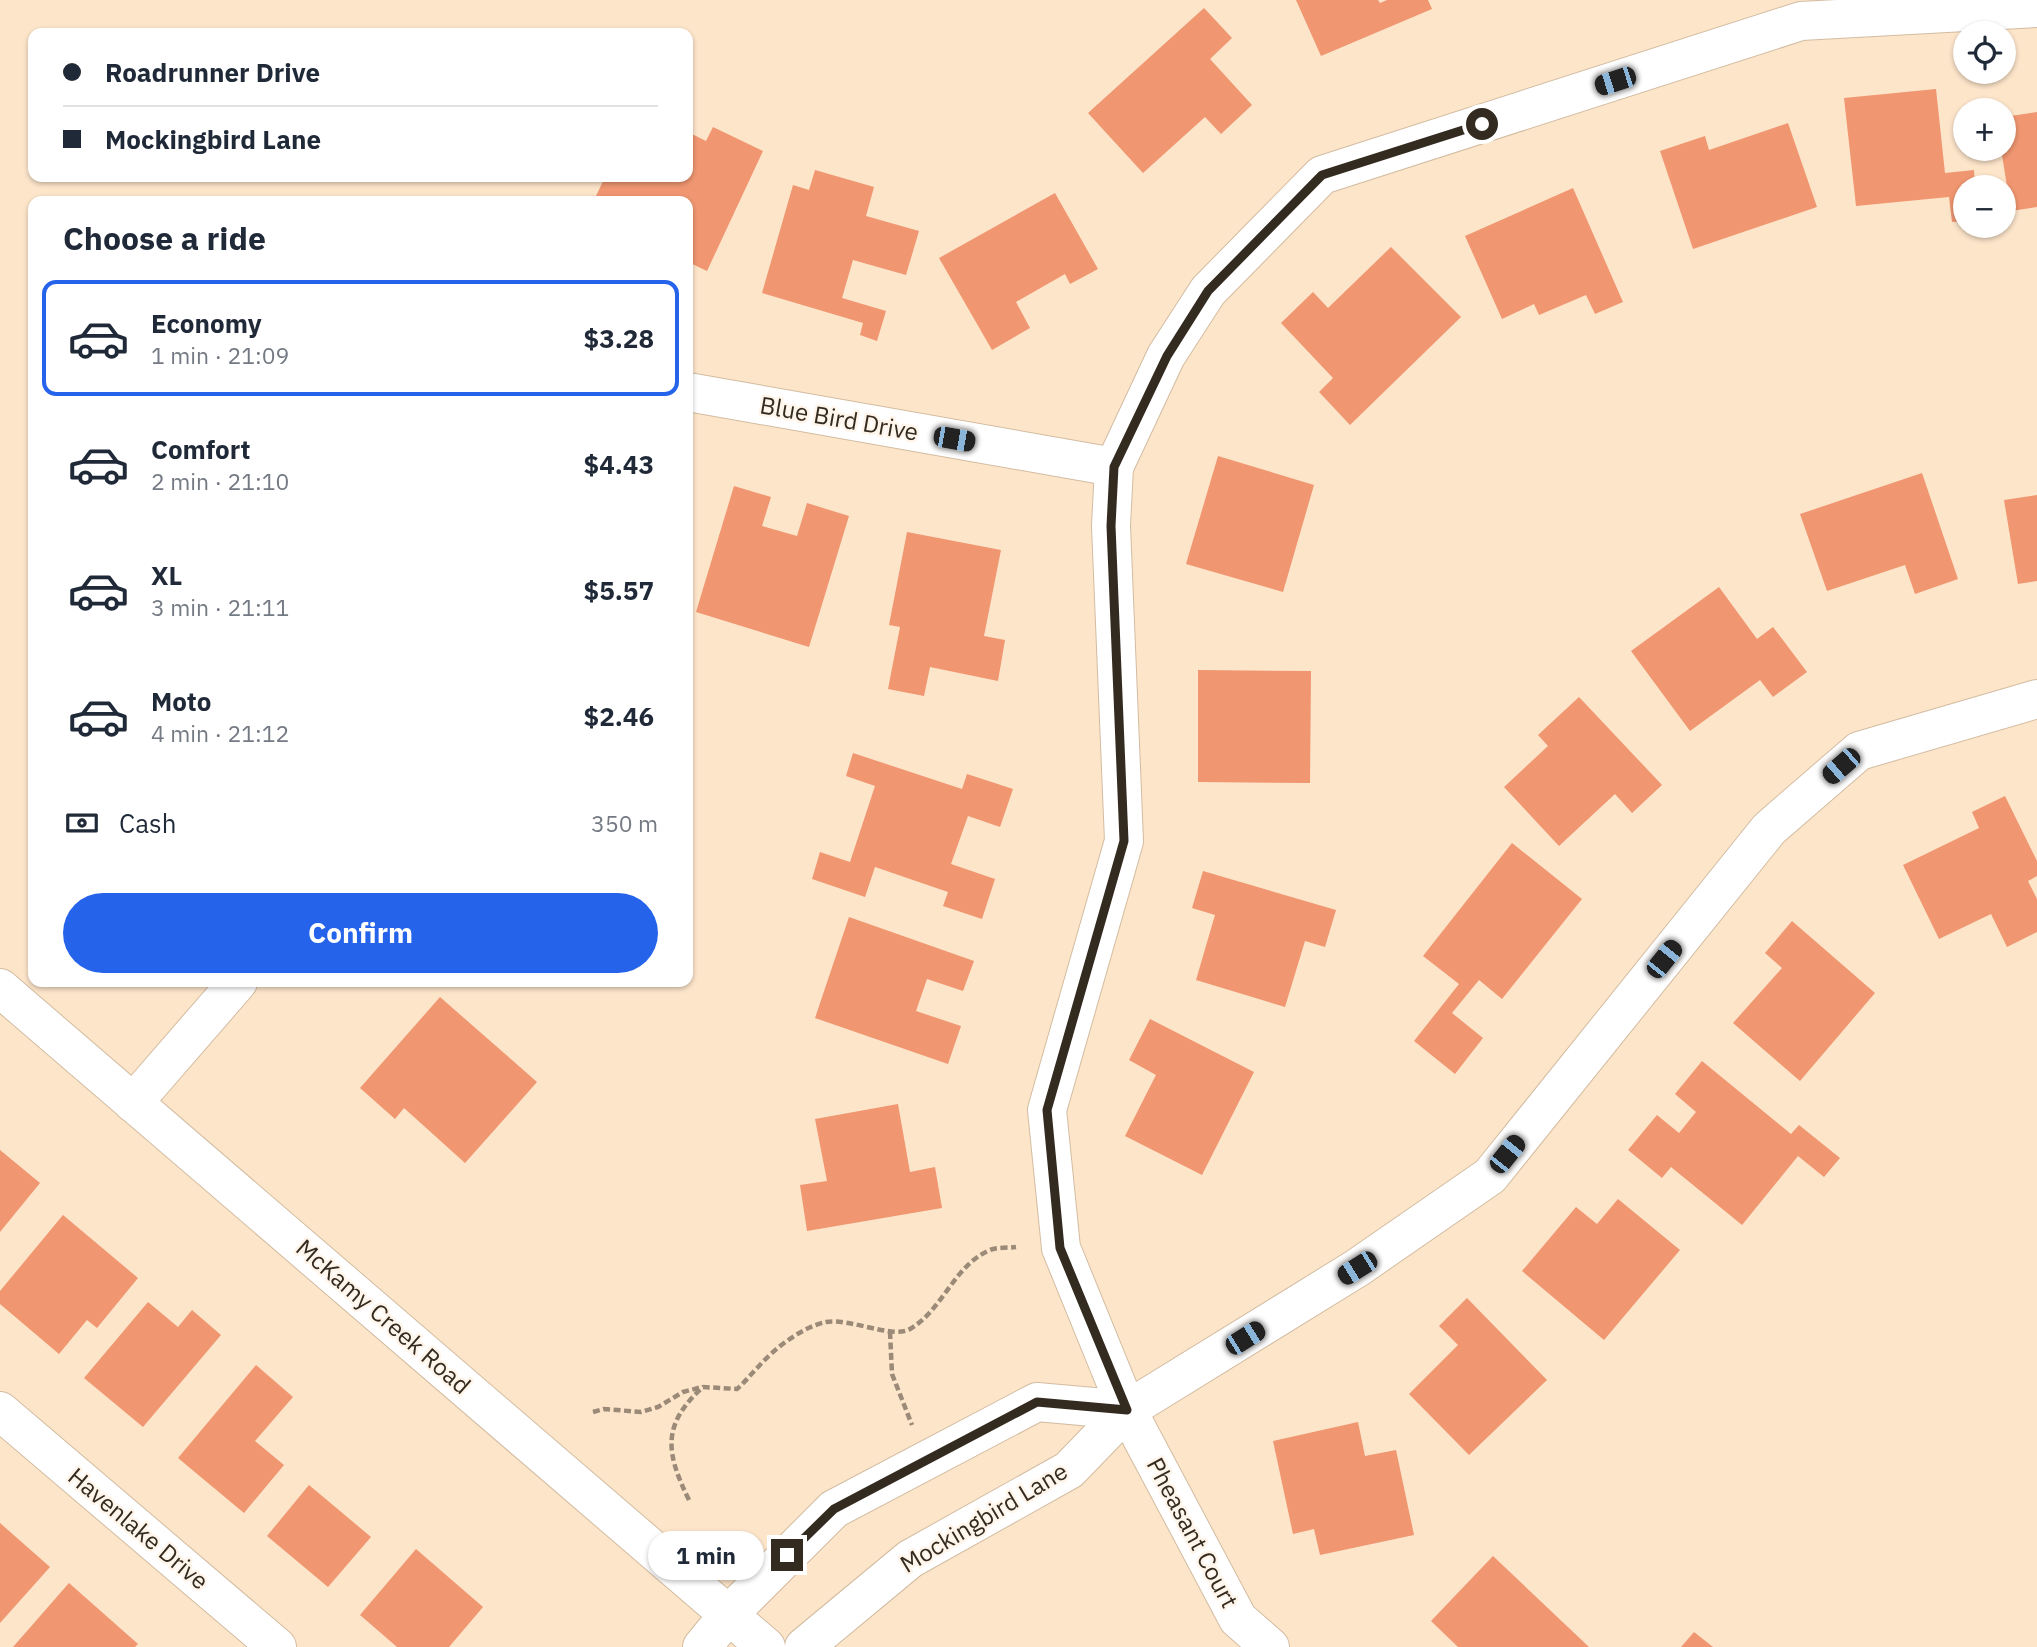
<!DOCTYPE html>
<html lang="en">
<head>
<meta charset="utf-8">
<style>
  :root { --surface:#fff; --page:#f6f6f7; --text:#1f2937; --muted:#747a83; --line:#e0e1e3; --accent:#2563eb }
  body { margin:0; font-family:"IBM Plex Sans",sans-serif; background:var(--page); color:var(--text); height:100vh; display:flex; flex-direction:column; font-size:26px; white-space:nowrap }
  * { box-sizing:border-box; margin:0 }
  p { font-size:23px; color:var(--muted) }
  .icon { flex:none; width:38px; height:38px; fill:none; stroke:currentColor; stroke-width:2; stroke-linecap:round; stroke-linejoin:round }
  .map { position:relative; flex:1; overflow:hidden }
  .details { position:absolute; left:28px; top:196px; width:665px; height:791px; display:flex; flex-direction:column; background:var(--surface); border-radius:14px; box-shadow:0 2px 5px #0004 }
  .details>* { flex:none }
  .banner { position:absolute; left:28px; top:28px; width:665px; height:154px; border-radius:14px; box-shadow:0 2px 5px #0004; display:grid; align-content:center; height:154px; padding:0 35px; background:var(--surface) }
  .controls { position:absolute; left:1953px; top:21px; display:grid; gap:14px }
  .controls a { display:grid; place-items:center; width:63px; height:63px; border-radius:50%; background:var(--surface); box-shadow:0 2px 5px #0004; font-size:35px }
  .end { position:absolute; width:32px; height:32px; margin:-16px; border:9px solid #342b20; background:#fff; box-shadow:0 0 0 4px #fff }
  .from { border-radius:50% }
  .bubble { position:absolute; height:49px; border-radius:24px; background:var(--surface); box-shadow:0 2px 5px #0004; font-size:23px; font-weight:700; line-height:49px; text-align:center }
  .car { position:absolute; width:21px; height:42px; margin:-21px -10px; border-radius:9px; box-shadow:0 0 5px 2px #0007; background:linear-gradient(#222 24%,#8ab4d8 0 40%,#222 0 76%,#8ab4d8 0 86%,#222 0) }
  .banner b { display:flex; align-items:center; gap:24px; height:66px; font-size:26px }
  .banner b+b { border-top:2px solid var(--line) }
  .banner i { width:18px; height:18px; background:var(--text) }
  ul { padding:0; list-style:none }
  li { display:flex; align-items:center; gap:21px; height:116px; margin:0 14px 10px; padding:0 21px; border:4px solid transparent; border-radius:14px }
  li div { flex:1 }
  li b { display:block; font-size:26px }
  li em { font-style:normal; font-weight:700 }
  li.current { border-color:var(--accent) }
  li>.icon { width:63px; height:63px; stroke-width:1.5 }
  h2 { padding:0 35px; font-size:32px; line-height:84px }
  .pay { display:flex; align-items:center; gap:18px; height:77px; padding:0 35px; font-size:26px }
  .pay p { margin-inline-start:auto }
  .action { display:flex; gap:14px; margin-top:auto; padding:14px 35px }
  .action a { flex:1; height:80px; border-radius:42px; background:var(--accent); color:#fff; font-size:28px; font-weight:700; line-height:80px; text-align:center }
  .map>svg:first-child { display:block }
  .building { fill:#f09671 }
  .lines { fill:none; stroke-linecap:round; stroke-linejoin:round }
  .minor-casing { stroke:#d2bca1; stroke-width:40 }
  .path { stroke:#9b8a77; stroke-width:4.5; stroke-dasharray:7 3.5; stroke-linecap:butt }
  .minor { stroke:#fff; stroke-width:38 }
  .route { stroke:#342b20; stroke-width:9 }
  .labels { text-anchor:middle; stroke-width:5; stroke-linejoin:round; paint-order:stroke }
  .street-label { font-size:24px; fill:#342b20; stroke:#fff5ea }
</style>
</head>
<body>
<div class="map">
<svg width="2037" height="1647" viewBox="0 0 2037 1647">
  <rect width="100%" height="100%" fill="#fde5ca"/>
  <g class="building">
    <path d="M1296 0H1378L1380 3 1387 0H1428L1432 9 1321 56Z"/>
    <path d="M1204 8 1232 38 1210 59 1252 105 1221 134 1205 117 1143 173 1088 113Z"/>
    <path d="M1936 89 1945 173 1974 170 1975 187H1965V221L1952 222 1949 197 1856 206 1844 98Z"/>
    <path d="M2037 112V207L2011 211 2001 149H2004V117Z"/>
    <path d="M1788 123 1817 207 1693 249 1660 151 1705 136 1709 150Z"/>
    <path d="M713 127 763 151 707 271 688 262V201H601L595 198 605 177H688V132L706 141Z"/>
    <path d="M815 170 874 187 866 216 919 231 906 275 853 260 842 298 886 311 877 341 860 335 863 323 762 293 793 185 809 190Z"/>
    <path d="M1573 188 1623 302 1595 314 1586 295 1539 315 1534 304 1502 319 1465 236Z"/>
    <path d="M1055 193 1098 269 1070 284 1065 274 1016 302 1030 328 992 350 939 258Z"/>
    <path d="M1391 247 1461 317 1350 425 1319 392 1333 378 1281 323 1313 292 1328 308Z"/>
    <path d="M1218 456 1314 485 1283 592 1186 564Z"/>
    <path d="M1922 473 1958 579 1915 594 1905 565 1827 591 1800 514Z"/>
    <path d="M734 486 771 497 762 526 797 536 807 503 849 516 809 647 696 612Z"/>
    <path d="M2037 495V581L2018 584 2004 500Z"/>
    <path d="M907 532 1001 550 984 636 1005 640 998 681 930 667 924 696 888 689 900 627 889 625Z"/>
    <path d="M1719 587 1757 639 1773 627 1807 672 1773 697 1760 680 1690 731 1631 651Z"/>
    <path d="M1198 670 1311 671 1310 783 1198 782Z"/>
    <path d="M1579 697 1662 785 1632 813 1615 794 1559 846 1504 787 1548 746 1538 735Z"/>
    <path d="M853 753 962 789 967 774 1013 789 1000 827 968 816 951 864 995 879 982 919 943 906 948 892 875 867 865 897 812 879 820 852 850 862 875 786 846 776Z"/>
    <path d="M2005 796 2037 861V876L2028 881 2037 899V932L2007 947 1991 914 1939 939 1903 865 1979 828 1972 812Z"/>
    <path d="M1512 843 1582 899 1502 999 1479 980 1452 1013 1483 1038 1455 1074 1414 1041 1459 984 1423 956Z"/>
    <path d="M1203 871 1336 910 1325 947 1305 941 1285 1007 1196 980 1215 915 1192 908Z"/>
    <path d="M849 917 974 961 963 991 927 979 916 1011 961 1026 948 1064 815 1018Z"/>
    <path d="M1792 921 1875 993 1800 1081 1733 1023 1782 968 1765 953Z"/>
    <path d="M440 997 537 1082 465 1163 404 1108 395 1119 360 1088Z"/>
    <path d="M1150 1019 1254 1072 1202 1175 1125 1136 1156 1075 1129 1060Z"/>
    <path d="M1702 1061 1791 1134 1799 1125 1840 1158 1824 1177 1798 1156 1742 1225 1671 1167 1662 1178 1628 1150 1657 1115 1679 1133 1696 1112 1675 1094Z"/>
    <path d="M898 1104 910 1172 935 1167 942 1208 807 1231 800 1185 827 1181 815 1119Z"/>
    <path d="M0 1150 40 1183 0 1232Z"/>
    <path d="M1618 1199 1680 1250 1604 1340 1522 1271 1576 1207 1597 1224Z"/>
    <path d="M63 1215 138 1278 97 1328 87 1320 59 1354 0 1304V1291Z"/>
    <path d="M1467 1298 1547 1380 1469 1455 1409 1394 1458 1345 1439 1326Z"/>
    <path d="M148 1302 178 1327 192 1310 221 1335 143 1427 84 1378Z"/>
    <path d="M256 1365 293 1397 255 1441 284 1465 244 1513 178 1458Z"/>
    <path d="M1358 1422 1365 1456 1396 1450 1414 1535 1320 1555 1314 1529 1293 1534 1273 1441Z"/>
    <path d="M309 1485 371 1537 328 1587 267 1536Z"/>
    <path d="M0 1523 50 1567 0 1623Z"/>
    <path d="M416 1549 483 1607 449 1647H397L360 1615Z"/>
    <path d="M1493 1556 1589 1647H1458L1431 1621Z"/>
    <path d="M69 1583 138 1644 135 1647H13Z"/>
    <path d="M1694 1632 1713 1647H1681Z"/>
  </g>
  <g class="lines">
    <g class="minor-casing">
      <g id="minor">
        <path d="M688 392 1114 467"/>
        <path d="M0 988 766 1647"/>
        <path d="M133 1103 238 982"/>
        <path d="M0 1411 277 1647"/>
        <path d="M702 1647 729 1614 834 1509 1037 1402 1127 1410"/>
        <path d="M804 1647 910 1559 1069 1470 1127 1410 1357 1268 1490 1176 1769 829 1859 751 2037 699"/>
        <path d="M1270 1647 1238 1619 1127 1410 1061 1248 1047 1110 1124 841 1111 526 1114 467 1166 356 1208 291 1322 175 1801 21 2037 8"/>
      </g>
    </g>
    <g class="path">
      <path d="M890 1332 892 1374 912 1425"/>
      <path d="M593 1412 604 1409 641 1412 658 1407 683 1392 702 1387"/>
      <path d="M689 1500C666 1453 661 1425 703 1387L737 1389C745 1382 751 1374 759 1366 775 1348 802 1327 826 1322 850 1318 893 1339 910 1329 943 1310 954 1265 990 1250 997 1247 1008 1248 1016 1247"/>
    </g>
    <use href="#minor" class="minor"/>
  </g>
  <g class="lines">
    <path class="route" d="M787 1555 834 1509 1037 1402 1127 1410 1060 1248 1047 1110 1124 841 1111 526 1114 467 1167 356 1208 291 1322 175 1482 124"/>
  </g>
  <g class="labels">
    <g class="street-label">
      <text transform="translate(839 419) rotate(10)" y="8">Blue Bird Drive</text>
      <text transform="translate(383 1317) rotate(41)" y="8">McKamy Creek Road</text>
      <text transform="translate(984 1518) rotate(-31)" y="8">Mockingbird Lane</text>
      <text transform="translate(138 1529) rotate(40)" y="8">Havenlake Drive</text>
      <text transform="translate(1192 1533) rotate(62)" y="8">Pheasant Court</text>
    </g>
  </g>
</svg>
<div class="controls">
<a><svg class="icon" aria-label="locate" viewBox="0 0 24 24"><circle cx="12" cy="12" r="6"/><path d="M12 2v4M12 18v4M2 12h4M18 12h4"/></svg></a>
<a>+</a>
<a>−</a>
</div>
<i class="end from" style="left:1482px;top:124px"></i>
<i class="end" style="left:787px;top:1555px"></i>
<div class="bubble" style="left:648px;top:1531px;width:116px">1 min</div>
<i class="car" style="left:1615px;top:81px;rotate:252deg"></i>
<i class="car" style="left:954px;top:439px;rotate:100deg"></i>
<i class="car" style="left:1841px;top:766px;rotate:229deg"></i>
<i class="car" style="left:1664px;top:959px;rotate:39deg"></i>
<i class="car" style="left:1507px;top:1154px;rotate:39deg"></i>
<i class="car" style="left:1357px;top:1268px;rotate:238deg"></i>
<i class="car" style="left:1245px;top:1338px;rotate:58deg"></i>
<div class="banner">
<b><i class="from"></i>Roadrunner Drive</b>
<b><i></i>Mockingbird Lane</b>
</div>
<section class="details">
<h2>Choose a ride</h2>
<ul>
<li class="current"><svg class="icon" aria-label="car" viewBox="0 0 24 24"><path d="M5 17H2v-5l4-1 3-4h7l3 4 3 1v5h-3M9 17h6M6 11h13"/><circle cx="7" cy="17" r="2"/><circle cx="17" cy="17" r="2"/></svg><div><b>Economy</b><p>1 min · 21:09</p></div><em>$3.28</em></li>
<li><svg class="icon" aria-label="car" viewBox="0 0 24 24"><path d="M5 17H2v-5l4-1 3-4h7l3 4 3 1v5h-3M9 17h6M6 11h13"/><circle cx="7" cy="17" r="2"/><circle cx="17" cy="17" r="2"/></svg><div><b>Comfort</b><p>2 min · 21:10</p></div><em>$4.43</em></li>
<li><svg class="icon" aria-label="car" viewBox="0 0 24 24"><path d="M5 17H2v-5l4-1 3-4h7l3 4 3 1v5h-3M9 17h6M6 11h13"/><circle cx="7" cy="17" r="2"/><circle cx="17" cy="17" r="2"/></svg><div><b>XL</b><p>3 min · 21:11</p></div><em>$5.57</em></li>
<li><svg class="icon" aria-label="car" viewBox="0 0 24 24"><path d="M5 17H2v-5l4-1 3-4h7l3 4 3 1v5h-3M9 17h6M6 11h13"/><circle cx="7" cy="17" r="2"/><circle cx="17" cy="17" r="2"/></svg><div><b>Moto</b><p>4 min · 21:12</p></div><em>$2.46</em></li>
</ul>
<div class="pay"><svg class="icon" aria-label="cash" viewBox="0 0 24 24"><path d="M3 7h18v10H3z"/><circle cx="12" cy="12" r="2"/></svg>Cash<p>350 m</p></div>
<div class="action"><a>Confirm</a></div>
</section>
</div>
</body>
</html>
